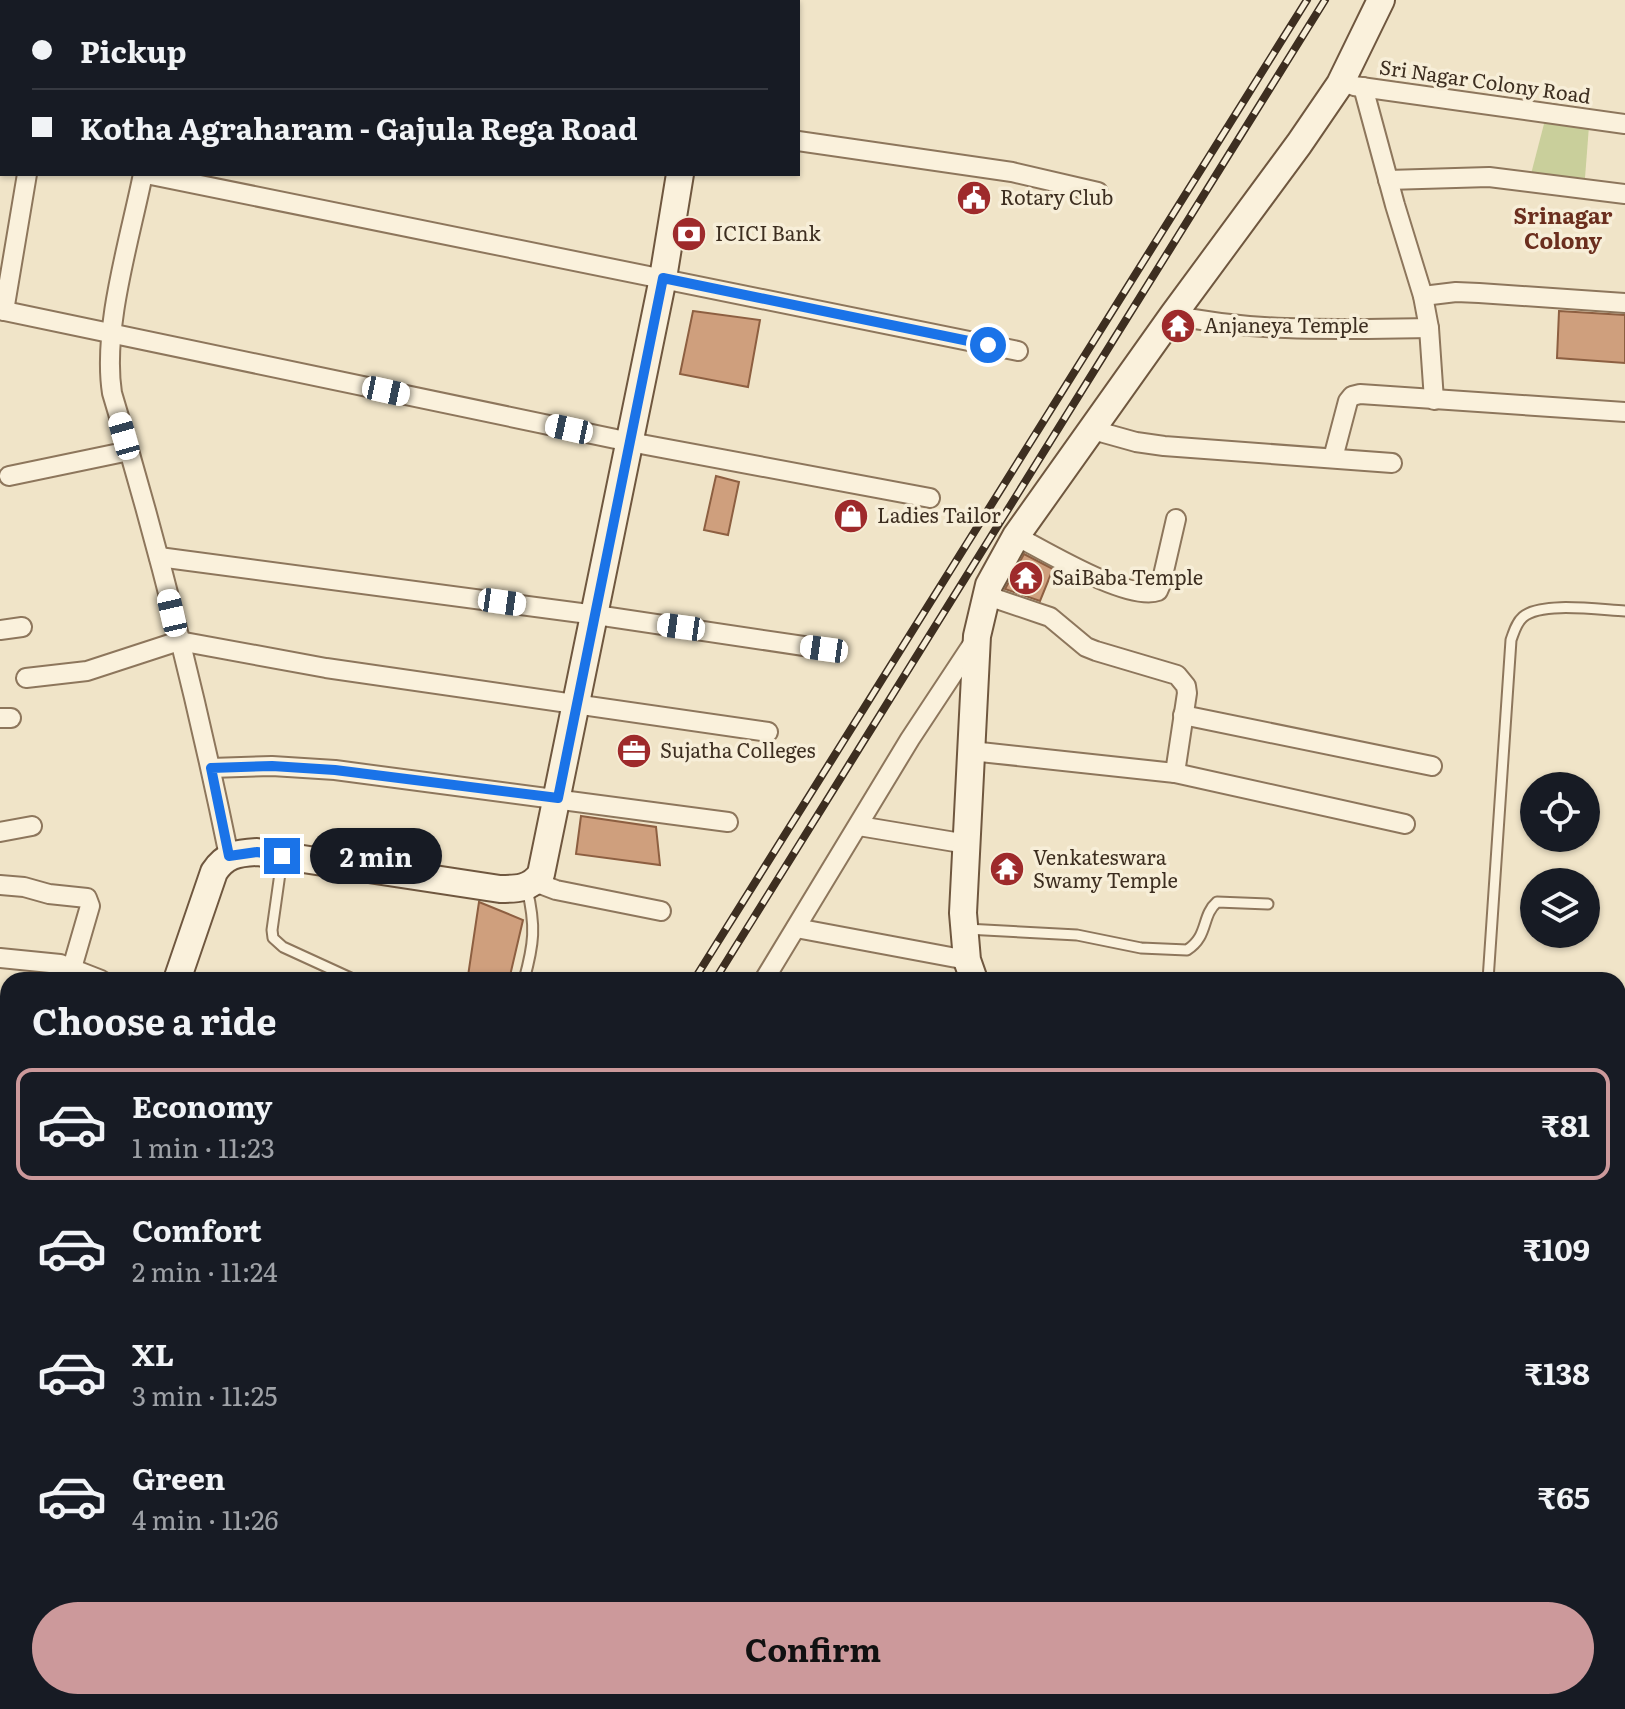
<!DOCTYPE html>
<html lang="en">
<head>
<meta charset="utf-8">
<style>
  :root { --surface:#171b24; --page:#242831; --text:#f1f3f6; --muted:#9ea1a6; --line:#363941; --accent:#cc999b }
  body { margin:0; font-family:Literata,serif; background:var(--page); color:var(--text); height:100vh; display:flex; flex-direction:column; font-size:30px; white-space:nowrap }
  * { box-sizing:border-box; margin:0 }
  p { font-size:26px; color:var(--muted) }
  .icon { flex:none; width:44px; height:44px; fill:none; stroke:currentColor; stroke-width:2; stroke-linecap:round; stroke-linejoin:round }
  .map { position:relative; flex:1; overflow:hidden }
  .details { position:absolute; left:0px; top:972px; width:1626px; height:738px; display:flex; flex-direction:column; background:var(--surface); border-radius:24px 24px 0 0; box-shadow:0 2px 6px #0004 }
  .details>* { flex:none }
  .banner { position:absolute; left:0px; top:0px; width:800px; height:176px; box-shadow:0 2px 6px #0004; display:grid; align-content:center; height:176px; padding:0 32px; background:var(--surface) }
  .fabs { position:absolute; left:1520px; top:772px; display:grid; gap:16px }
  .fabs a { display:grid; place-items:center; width:80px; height:80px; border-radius:50%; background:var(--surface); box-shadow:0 2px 6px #0004; font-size:40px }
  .end { position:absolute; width:36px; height:36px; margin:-18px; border:10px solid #1a73e8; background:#fff; box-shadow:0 0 0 4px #fff }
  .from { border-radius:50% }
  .bubble { position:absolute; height:56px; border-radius:28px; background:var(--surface); box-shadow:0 2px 6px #0004; font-size:26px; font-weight:700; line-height:56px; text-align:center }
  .car { position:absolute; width:24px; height:48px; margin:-24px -12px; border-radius:10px; box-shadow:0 0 6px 2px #0007; background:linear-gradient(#fff 24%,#345 0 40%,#fff 0 76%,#345 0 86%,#fff 0) }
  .banner b { display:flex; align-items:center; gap:28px; height:76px; font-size:30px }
  .banner b+b { border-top:2px solid var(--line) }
  .banner i { width:20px; height:20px; background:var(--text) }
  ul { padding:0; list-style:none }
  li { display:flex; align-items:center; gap:24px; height:112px; margin:0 16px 12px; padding:0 16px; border:4px solid transparent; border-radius:16px }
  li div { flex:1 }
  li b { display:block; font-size:30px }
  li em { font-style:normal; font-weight:700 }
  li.on { border-color:var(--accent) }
  li>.icon { width:72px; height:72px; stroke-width:1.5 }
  h2 { padding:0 32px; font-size:36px; line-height:96px }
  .action { display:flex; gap:16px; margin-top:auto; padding:16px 32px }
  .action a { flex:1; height:92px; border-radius:48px; background:var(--accent); color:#111; font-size:32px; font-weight:700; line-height:92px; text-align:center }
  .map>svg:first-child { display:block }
  .green { fill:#c9cf9b }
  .building { fill:#cf9f7d; stroke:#8d5f41; stroke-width:2 }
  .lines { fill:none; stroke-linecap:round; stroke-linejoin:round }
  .lane-casing { stroke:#8d765c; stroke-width:13 }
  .street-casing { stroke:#8d765c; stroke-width:22 }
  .secondary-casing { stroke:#6f573f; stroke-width:30 }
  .lane { stroke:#faf1dc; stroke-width:9 }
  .street { stroke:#faf1dc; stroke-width:18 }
  .secondary { stroke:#faf1dc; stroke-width:26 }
  .rail-casing { stroke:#3d2e20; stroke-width:8 }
  .rail { stroke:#f7eed8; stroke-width:5; stroke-dasharray:15; stroke-linecap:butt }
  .route { stroke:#1a73e8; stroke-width:10 }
  .labels { text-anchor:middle; stroke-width:7; stroke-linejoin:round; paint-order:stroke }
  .street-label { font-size:20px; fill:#3d2e20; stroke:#f7eed8 }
  .poi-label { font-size:20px; fill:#3d2e20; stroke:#f7eed8; text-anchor:start }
  .neighbourhood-label { font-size:22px; font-weight:bold; fill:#6b2e1e; stroke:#f7eed8 }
</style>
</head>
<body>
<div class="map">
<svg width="1625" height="1709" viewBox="0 0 1625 1709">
  <rect width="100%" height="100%" fill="#f0e4c8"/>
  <path class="green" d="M1545 120 1589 126 1585 178 1531 174Z"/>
  <g class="building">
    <path d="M693 311 760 320 748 387 680 374Z"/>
    <path d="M1559 311 1625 315V363L1557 358Z"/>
    <path d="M716 476 739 482 728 535 704 530Z"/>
    <path d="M1024 554 1053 569 1040 601 1005 589Z"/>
    <path d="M581 816 656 827 660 865 576 854Z"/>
    <path d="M479 902 523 920 509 980H487L468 976Z"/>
  </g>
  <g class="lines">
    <g class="lane-casing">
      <g id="lane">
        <path d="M282 859 272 930 273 938 283 947 355 980"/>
        <path d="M966 929 1077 935 1141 948 1187 950C1209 936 1201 916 1217 902L1268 904"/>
        <path d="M524 980C534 944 536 926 527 889"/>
        <path d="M1488 980 1511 640C1514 632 1516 623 1523 617 1541 601 1601 610 1625 611"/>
        <path d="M1618 1086H1625"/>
        <path d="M0 1591 8 1595"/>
      </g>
    </g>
    <g class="street-casing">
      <g id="street">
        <path d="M223 2 224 0"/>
        <path d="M1354 86 1625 124"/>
        <path d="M1363 87 1395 205 1423 296 1429 328 1434 400"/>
        <path d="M798 141 1012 172 1098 192"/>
        <path d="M0 146 2 147"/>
        <path d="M143 174C130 239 102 328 112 393 158 545 197 700 229 856"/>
        <path d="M146 174 1018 351"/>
        <path d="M1388 180 1489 177 1625 194"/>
        <path d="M1423 296 1456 292 1479 293 1625 303"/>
        <path d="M0 310 630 442 930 498"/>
        <path d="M4 311 27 174"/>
        <path d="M1173 315C1258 333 1344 329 1429 328"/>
        <path d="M1093 430 1136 442 1164 446 1392 463"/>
        <path d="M1333 458 1348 401 1352 396 1360 394 1625 412"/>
        <path d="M9 476 129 451"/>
        <path d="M1016 536C1045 551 1129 602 1158 591L1161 584 1176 519"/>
        <path d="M159 557 596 615 824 649"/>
        <path d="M985 595 1050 617 1086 647 1096 651 1177 675 1186 686 1187 693 1175 773"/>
        <path d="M0 630 22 627"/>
        <path d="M26 678 87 671 179 641 326 668 768 732"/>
        <path d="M1183 715 1432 766"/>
        <path d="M0 718H11"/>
        <path d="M971 751 1175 773 1405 824"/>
        <path d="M211 768 272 766 335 770 728 822"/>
        <path d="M859 826 967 844"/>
        <path d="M0 832 32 826"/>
        <path d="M535 882 556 890 661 911"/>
        <path d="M0 885 24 887 49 894 87 898 90 906 72 968"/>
        <path d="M796 928 967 960"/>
        <path d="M0 958 60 964 101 980"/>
        <path d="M764 980 910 739 976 639"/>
        <path d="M0 1037 8 1036"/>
        <path d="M0 1110 8 1111"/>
        <path d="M0 1196 8 1200"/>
        <path d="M0 1335 8 1338"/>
        <path d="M0 1487 8 1491"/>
        <path d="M1618 1501 1625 1442"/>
        <path d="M1618 1575 1625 1574"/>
        <path d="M1133 1702 1183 1709"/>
        <path d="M1452 1702 1477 1709"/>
        <path d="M441 1709 442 1702"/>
        <path d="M648 1709 649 1702"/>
        <path d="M886 1709V1702"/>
        <path d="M1412 1709 1417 1702"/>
        <path d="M1571 1709 1574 1702"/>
      </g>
    </g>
    <g class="secondary-casing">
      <g id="secondary">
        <path d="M9 0 17 2"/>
        <path d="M705 2V0"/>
        <path d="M177 980 214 872C225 855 237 853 257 852L500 889C517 889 530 889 541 874L663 278 680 174"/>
        <path d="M974 980 967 960 963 913 977 636 989 585 1016 536 1173 315 1299 144 1340 84 1381 0"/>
        <path d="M0 1389H8"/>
        <path d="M0 1472 8 1446"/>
        <path d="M1618 1670 1625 1676"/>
      </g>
    </g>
    <use href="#lane" class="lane"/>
    <use href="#street" class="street"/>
    <use href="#secondary" class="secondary"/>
    <g class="rail-casing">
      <g id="rail">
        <path d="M694 980 1307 0"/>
        <path d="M715 980 1325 0"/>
        <path d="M239 1709 244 1702"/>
        <path d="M259 1709 264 1702"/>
      </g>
    </g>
    <use href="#rail" class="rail"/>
  </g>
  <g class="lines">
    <path class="route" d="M282 856 257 852 229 856 211 768 272 766 335 770 558 798 663 278 988 345"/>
  </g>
  <defs>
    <g id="civic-disc" transform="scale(1.8)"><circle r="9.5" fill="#9e2a2b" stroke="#f7eed8"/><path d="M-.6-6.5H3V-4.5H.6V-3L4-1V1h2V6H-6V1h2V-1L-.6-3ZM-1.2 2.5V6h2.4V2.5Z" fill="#fff"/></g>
    <g id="bank-disc" transform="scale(1.8)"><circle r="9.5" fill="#9e2a2b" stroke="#f7eed8"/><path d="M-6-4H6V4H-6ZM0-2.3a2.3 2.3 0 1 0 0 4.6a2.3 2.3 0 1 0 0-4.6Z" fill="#fff"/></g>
    <g id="temple-disc" transform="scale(1.8)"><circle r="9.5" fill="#9e2a2b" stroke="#f7eed8"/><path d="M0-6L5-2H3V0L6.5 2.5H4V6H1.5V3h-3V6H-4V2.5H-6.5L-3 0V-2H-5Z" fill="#fff"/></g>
    <g id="shop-disc" transform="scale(1.8)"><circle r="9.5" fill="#9e2a2b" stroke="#f7eed8"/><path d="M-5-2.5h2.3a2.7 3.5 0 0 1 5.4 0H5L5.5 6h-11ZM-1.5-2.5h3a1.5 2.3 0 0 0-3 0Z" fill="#fff"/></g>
    <g id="office-disc" transform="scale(1.8)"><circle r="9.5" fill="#9e2a2b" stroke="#f7eed8"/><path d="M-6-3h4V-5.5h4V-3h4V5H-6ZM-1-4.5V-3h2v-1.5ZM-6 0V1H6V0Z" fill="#fff"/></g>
  </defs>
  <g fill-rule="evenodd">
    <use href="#civic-disc" x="974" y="198"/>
    <use href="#bank-disc" x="689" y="234"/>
    <use href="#temple-disc" x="1178" y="326"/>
    <use href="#shop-disc" x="851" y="516"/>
    <use href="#temple-disc" x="1026" y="578"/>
    <use href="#office-disc" x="634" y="751"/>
    <use href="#temple-disc" x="1007" y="869"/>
  </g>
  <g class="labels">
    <g class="street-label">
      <text transform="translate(1485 82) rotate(8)" y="7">Sri Nagar Colony Road</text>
    </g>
    <g class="poi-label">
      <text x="1000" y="205">Rotary Club</text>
      <text x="715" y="241">ICICI Bank</text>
      <text x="1204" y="333">Anjaneya Temple</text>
      <text x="877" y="523">Ladies Tailor</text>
      <text x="1052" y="585">SaiBaba Temple</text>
      <text x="660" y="758">Sujatha Colleges</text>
      <text x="1033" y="865">Venkateswara<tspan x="1033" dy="23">Swamy Temple</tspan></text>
    </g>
    <g class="neighbourhood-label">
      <text x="1563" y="224">Srinagar<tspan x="1563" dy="25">Colony</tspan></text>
    </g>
  </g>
</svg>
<div class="fabs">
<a><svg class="icon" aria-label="locate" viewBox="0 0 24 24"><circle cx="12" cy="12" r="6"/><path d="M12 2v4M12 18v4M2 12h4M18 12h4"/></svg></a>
<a><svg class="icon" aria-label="layers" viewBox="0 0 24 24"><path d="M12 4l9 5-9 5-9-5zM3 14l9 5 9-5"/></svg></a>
</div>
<i class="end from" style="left:988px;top:345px"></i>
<i class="end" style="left:282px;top:856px"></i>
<div class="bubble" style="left:310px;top:828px;width:132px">2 min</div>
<i class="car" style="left:386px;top:391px;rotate:102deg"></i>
<i class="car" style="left:569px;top:429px;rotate:282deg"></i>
<i class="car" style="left:124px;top:436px;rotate:344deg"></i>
<i class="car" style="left:502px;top:602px;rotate:98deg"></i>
<i class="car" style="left:172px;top:613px;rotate:347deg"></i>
<i class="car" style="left:681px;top:627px;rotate:278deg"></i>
<i class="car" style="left:824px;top:649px;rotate:278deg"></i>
<div class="banner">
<b><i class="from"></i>Pickup</b>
<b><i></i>Kotha Agraharam - Gajula Rega Road</b>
</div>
<section class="details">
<h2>Choose a ride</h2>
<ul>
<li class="on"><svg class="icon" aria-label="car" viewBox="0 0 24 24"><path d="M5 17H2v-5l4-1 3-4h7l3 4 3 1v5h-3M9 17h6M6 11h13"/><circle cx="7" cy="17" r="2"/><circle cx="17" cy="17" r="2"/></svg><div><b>Economy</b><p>1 min · 11:23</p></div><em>₹81</em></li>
<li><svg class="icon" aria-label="car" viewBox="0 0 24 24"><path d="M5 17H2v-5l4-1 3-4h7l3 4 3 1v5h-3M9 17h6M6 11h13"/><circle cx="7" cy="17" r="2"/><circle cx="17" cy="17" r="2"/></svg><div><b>Comfort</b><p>2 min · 11:24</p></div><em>₹109</em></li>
<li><svg class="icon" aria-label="car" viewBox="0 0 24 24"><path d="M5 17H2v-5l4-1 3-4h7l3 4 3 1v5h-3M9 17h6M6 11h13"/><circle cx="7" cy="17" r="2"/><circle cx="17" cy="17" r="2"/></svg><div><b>XL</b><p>3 min · 11:25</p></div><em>₹138</em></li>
<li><svg class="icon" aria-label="car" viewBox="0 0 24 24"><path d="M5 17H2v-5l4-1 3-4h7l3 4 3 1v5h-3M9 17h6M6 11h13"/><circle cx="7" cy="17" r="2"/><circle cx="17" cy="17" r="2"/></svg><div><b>Green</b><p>4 min · 11:26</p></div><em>₹65</em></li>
</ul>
<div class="action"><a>Confirm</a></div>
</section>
</div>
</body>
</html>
